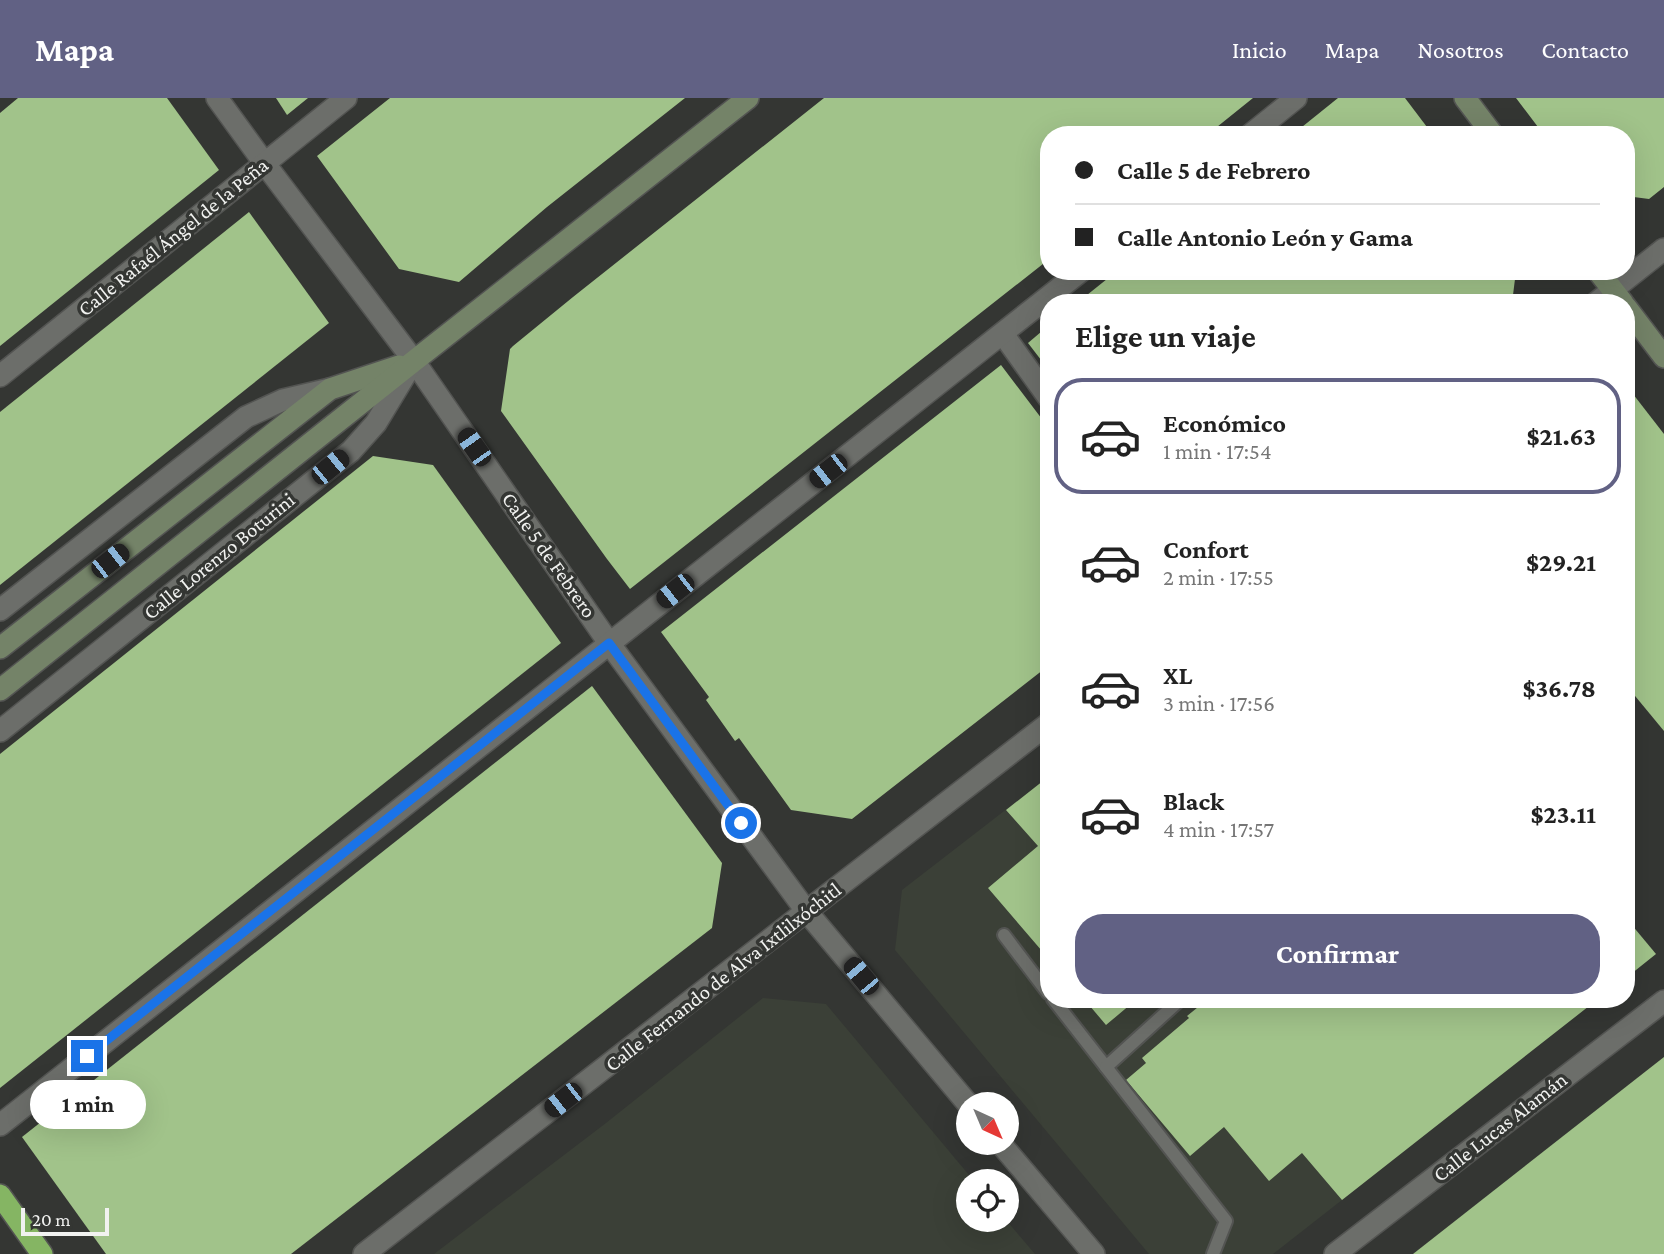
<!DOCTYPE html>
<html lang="es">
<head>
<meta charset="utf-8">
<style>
  :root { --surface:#fff; --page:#f6f6f6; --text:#222; --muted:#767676; --line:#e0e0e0; --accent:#616184 }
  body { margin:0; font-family:"Crimson Pro",serif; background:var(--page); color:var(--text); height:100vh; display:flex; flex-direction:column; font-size:26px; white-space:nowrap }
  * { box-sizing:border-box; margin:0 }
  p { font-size:23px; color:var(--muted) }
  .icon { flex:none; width:38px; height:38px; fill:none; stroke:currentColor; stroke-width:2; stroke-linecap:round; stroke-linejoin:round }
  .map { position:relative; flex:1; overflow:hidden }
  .drawer { position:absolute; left:1040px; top:196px; width:595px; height:714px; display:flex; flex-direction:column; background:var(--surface); border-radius:28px; box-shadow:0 7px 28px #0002 }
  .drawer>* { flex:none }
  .hud { position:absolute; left:1040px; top:28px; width:595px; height:154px; border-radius:28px; box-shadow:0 7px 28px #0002; display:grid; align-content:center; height:154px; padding:0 35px; background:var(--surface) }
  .needle { width:46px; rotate:136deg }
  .fabs { position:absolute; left:956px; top:994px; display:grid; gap:14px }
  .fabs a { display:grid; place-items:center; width:63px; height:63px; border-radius:50%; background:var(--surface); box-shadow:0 7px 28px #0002; font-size:35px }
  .scale { position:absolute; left:21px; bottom:18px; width:88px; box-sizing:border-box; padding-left:7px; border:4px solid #f1f2f0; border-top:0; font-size:19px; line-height:24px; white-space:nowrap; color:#f1f2f0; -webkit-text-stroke:5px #343633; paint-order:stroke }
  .end { position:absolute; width:32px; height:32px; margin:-16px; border:9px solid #1a73e8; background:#fff; box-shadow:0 0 0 4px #fff }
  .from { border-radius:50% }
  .bubble { position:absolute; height:49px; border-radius:24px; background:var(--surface); box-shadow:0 7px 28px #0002; font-size:23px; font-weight:700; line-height:49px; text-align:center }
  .car { position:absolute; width:21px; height:42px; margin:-21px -10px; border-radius:9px; box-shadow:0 0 5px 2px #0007; background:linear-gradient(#222 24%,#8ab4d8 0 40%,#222 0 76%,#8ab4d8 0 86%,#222 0) }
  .hud b { display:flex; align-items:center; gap:24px; height:66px; font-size:26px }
  .hud b+b { border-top:2px solid var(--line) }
  .hud i { width:18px; height:18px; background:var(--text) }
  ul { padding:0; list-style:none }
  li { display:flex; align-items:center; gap:21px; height:116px; margin:0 14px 10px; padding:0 21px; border:4px solid transparent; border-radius:28px }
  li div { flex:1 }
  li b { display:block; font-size:26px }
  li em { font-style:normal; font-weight:700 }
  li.current { border-color:var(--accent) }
  li>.icon { width:63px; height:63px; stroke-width:1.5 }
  h2 { padding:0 35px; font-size:32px; line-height:84px }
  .action { display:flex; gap:14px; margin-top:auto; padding:14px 35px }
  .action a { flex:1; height:80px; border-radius:28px; background:var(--accent); color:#fff; font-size:28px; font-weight:700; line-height:80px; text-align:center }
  header { display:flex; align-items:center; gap:42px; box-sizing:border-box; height:98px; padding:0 35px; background:var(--accent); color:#fff }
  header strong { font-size:33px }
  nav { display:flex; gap:38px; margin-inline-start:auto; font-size:24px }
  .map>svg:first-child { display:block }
  .built { fill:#3b4037 }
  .building { fill:#a1c38a }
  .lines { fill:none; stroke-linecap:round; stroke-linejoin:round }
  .lane-casing { stroke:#535452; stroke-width:16 }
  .street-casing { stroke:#535452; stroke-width:24 }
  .secondary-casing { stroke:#535452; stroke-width:24 }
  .highway-casing { stroke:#535452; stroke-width:24 }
  .lane { stroke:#6c6e6a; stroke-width:12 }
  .street { stroke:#6c6e6a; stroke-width:21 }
  .secondary { stroke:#748368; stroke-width:21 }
  .highway { stroke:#85b563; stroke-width:21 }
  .route { stroke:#1a73e8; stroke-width:9 }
  .labels { text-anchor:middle; stroke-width:7; stroke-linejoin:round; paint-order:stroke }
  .street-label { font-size:21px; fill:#f1f2f0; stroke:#343633 }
</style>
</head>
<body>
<header>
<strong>Mapa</strong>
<nav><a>Inicio</a><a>Mapa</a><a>Nosotros</a><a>Contacto</a></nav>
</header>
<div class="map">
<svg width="1664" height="1156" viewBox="0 0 1664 1156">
  <rect width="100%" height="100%" fill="#343633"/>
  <g class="built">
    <path d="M1048 679V901H1208L1187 919 1342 1102 1273 1156H1149L895 852 902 792Z"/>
    <path d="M763 900 826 906 974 1083H968V1122H1006L1035 1156H434L606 1025Z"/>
  </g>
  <g class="building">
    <path d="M18 0H167L219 72 0 248V15Z"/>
    <path d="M276 0H308L287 17Z"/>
    <path d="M390 0H685L547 109 459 184 399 171 317 58Z"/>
    <path d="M824 0H1253L1207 37H1048V162L630 491 607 461 501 313 510 251 513 248 573 199Z"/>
    <path d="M1338 0H1405L1433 37H1292Z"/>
    <path d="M1516 0H1664V89L1649 101 1626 98V37H1544Z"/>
    <path d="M249 114 329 225 0 487V314Z"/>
    <path d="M1117 173H1516L1512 205H1077Z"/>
    <path d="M1048 228V271L1028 245Z"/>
    <path d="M1001 267 1048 329V568L852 721 791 712 739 640 735 643 706 602 709 599 661 534Z"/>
    <path d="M1626 287 1664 336V633L1626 587Z"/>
    <path d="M373 358 433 367 561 545 0 990V656Z"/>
    <path d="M592 588 722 765 712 830 291 1156H106L22 1039Z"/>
    <path d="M1048 679V860L988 790 1038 748 1006 712Z"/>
    <path d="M1626 820 1656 856 1626 880Z"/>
    <path d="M1084 901H1137L1106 927Z"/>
    <path d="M1208 901H1598L1342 1102 1302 1055 1269 1083 1224 1029 1190 1058 1126 982 1146 965 1142 960 1189 920 1187 918Z"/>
    <path d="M1664 959V1156H1413L1590 1017Z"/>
  </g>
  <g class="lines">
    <g class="lane-casing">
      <g id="lane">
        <path d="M1004 837 1048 895"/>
        <path d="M1053 901 1106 969"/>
        <path d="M1181 901 1106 969 1226 1123 1213 1156"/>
      </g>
    </g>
    <g class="street-casing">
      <g id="street">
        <path d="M217 0 265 66 414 263 609 545 807 814 968 1006"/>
        <path d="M1250 37 1296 0"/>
        <path d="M1596 205 1664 151"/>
        <path d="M1003 236 1048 299"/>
        <path d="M0 278 346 0"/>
        <path d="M0 512 246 319 283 302 330 291"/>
        <path d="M0 633 351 353 376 325 413 264"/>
        <path d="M0 1027 1081 173"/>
        <path d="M1000 1045 1094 1156"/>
        <path d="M364 1156 1048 626"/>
        <path d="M1335 1156 1664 903"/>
      </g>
    </g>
    <g class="secondary-casing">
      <g id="secondary">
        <path d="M1465 0 1493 37"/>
        <path d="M1598 173 1623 205"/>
        <path d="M1626 209 1664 259"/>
        <path d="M0 550 330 291 399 268"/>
        <path d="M0 592 414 263 748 0"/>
      </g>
    </g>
    <g class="highway-casing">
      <path id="highway" d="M0 1097 42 1156"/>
    </g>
    <use href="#lane" class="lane"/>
    <use href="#street" class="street"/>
    <use href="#secondary" class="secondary"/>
    <use href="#highway" class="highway"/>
  </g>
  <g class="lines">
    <path class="route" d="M87 958 609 545 741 725"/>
  </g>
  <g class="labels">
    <g class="street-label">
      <text transform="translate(173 139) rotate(-39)" y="7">Calle Rafaél Ángel de la Peña</text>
      <text transform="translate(549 457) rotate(55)" y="7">Calle 5 de Febrero</text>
      <text transform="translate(219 458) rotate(-39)" y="7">Calle Lorenzo Boturini</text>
      <text transform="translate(723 879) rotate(-38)" y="7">Calle Fernando de Alva Ixtlilxóchitl</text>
      <text transform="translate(1500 1029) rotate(-38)" y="7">Calle Lucas Alamán</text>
    </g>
  </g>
</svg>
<div class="fabs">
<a><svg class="needle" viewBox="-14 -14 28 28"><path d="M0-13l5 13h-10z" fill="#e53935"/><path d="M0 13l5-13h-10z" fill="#767676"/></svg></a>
<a><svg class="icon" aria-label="locate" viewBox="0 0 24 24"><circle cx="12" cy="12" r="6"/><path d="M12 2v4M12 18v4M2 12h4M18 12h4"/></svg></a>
</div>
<div class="scale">20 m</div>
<i class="end from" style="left:741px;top:725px"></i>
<i class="end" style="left:87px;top:958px"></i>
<div class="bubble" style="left:30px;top:982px;width:116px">1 min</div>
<i class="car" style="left:474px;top:349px;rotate:325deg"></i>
<i class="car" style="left:330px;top:369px;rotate:51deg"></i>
<i class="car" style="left:828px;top:373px;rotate:232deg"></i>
<i class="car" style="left:110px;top:463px;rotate:52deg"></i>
<i class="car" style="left:675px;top:493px;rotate:232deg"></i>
<i class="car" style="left:861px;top:878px;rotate:320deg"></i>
<i class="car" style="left:563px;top:1002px;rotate:232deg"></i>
<div class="hud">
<b><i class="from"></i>Calle 5 de Febrero</b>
<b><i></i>Calle Antonio León y Gama</b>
</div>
<section class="drawer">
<h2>Elige un viaje</h2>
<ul>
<li class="current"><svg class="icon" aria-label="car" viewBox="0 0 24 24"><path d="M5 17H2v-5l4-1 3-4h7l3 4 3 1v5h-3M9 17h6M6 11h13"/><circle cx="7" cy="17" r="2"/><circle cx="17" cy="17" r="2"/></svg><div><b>Económico</b><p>1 min · 17:54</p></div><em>$21.63</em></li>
<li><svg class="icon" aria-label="car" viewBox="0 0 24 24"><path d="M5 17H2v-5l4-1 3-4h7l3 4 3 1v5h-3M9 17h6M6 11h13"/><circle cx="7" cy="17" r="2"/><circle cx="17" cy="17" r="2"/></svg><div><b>Confort</b><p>2 min · 17:55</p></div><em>$29.21</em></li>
<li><svg class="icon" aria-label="car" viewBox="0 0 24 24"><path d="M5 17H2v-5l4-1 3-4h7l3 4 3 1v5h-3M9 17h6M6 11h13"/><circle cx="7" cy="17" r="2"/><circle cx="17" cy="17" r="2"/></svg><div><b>XL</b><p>3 min · 17:56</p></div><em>$36.78</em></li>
<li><svg class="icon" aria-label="car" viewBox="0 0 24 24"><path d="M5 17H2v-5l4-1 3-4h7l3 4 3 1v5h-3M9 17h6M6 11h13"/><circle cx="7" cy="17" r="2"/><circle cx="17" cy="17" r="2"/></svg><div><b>Black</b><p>4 min · 17:57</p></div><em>$23.11</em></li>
</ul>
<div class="action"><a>Confirmar</a></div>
</section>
</div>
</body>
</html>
